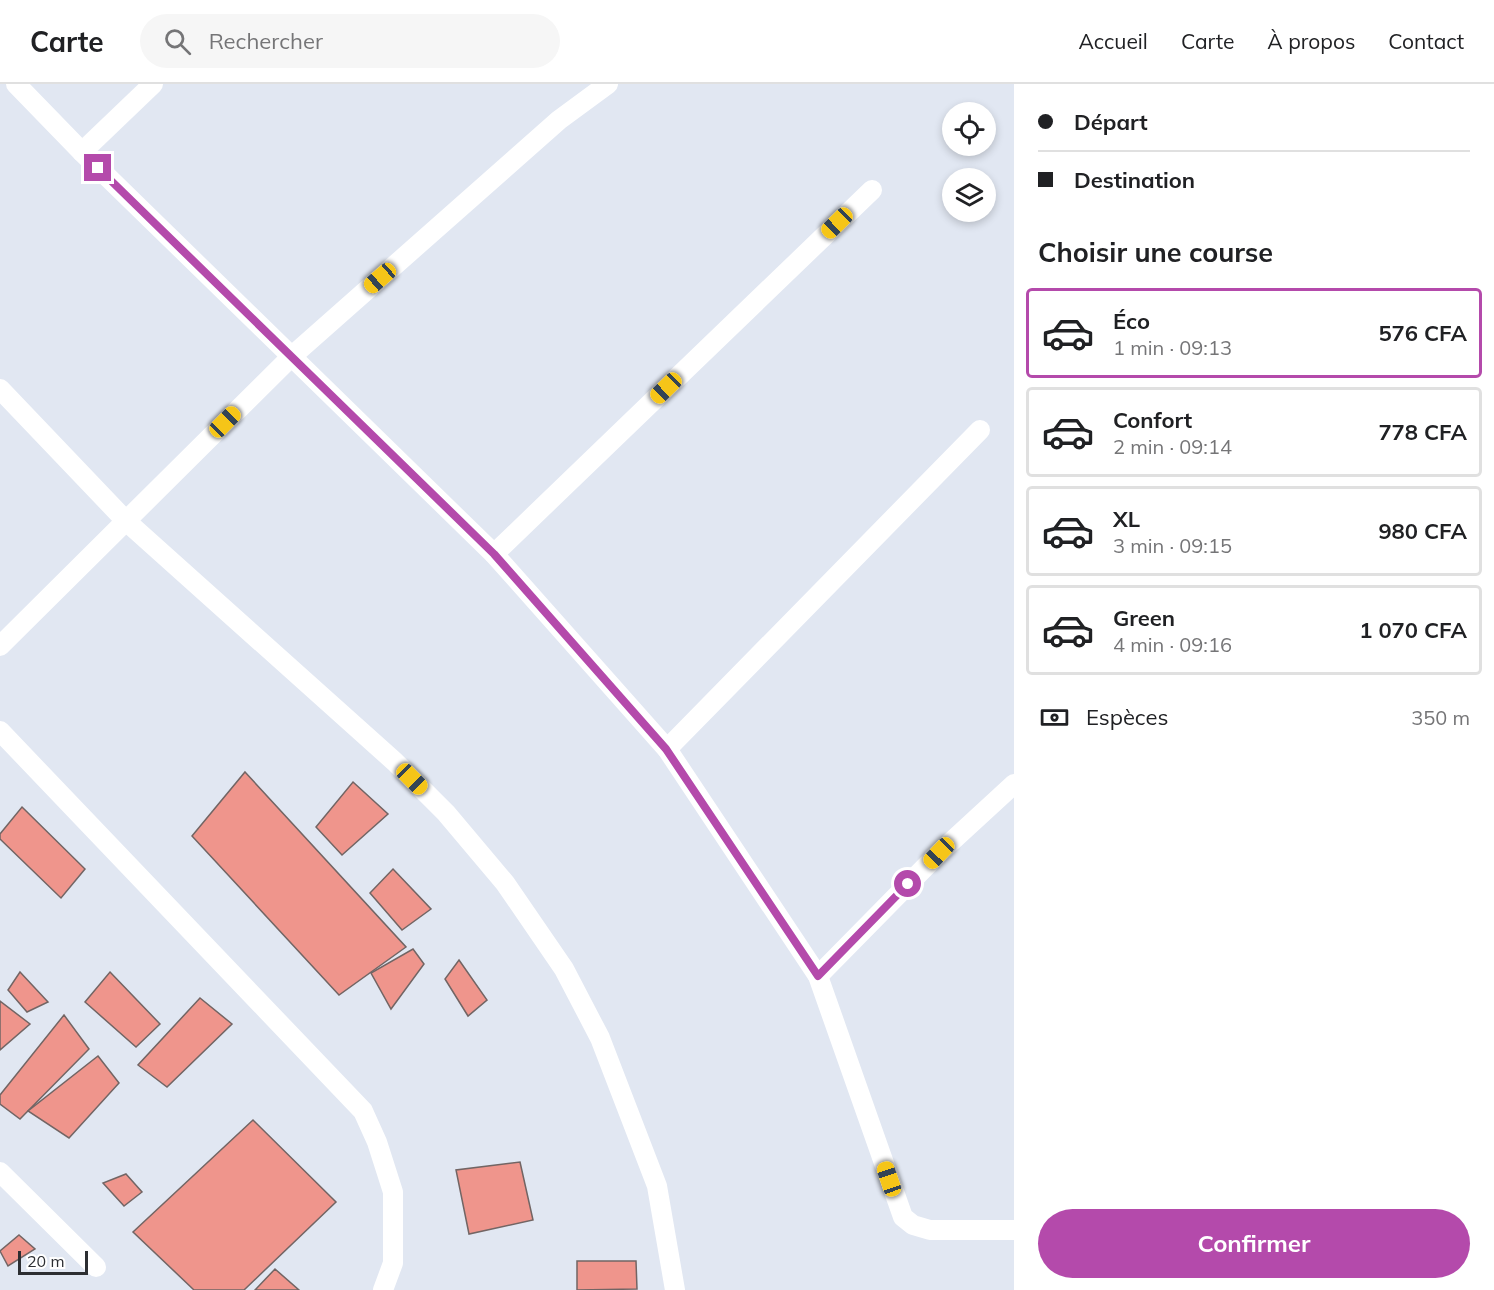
<!DOCTYPE html>
<html lang="fr">
<head>
<meta charset="utf-8">
<style>
  :root { --surface:#fff; --page:#f6f6f6; --text:#202124; --muted:#757577; --line:#e0e0e0; --accent:#b44aab }
  body { margin:0; font-family:Mulish,sans-serif; background:var(--page); color:var(--text); height:100vh; display:flex; flex-direction:column; font-size:22px; white-space:nowrap }
  * { box-sizing:border-box; margin:0 }
  p { font-size:20px; color:var(--muted) }
  .icon { flex:none; width:33px; height:33px; fill:none; stroke:currentColor; stroke-width:2; stroke-linecap:round; stroke-linejoin:round }
  .map { position:relative; flex:1; overflow:hidden }
  .panel { display:flex; flex-direction:column; background:var(--surface); width:480px }
  .panel>* { flex:none }
  .top-card { display:grid; align-content:center; height:132px; padding:0 24px; background:var(--surface) }
  .tools { position:absolute; left:942px; top:18px; display:grid; gap:12px }
  .tools a { display:grid; place-items:center; width:54px; height:54px; border-radius:50%; background:var(--surface); box-shadow:0 3px 9px #0003; font-size:30px }
  .scale { position:absolute; left:18px; bottom:15px; width:70px; box-sizing:border-box; padding-left:6px; border:3px solid #2c2e32; border-top:0; font-size:16px; line-height:21px; white-space:nowrap; color:#2c2e32; -webkit-text-stroke:4px #fff; paint-order:stroke }
  .end { position:absolute; width:27px; height:27px; margin:-14px; border:8px solid #b44aab; background:#fff; box-shadow:0 0 0 3px #fff }
  .from { border-radius:50% }
  .car { position:absolute; width:18px; height:36px; margin:-18px -9px; border-radius:8px; box-shadow:0 0 4px 2px #0007; background:linear-gradient(#f5c518 24%,#345 0 40%,#f5c518 0 76%,#345 0 86%,#f5c518 0) }
  .top-card b { display:flex; align-items:center; gap:21px; height:57px; font-size:22px }
  .top-card b+b { border-top:2px solid var(--line) }
  .top-card i { width:15px; height:15px; background:var(--text) }
  ul { padding:0; list-style:none }
  li { display:flex; align-items:center; gap:18px; height:90px; margin:0 12px 9px; padding:0 12px; border:3px solid var(--line); border-radius:6px }
  li div { flex:1 }
  li b { display:block; font-size:22px }
  li em { font-style:normal; font-weight:700 }
  li.selected { border-color:var(--accent) }
  li>.icon { width:54px; height:54px; stroke-width:1.5 }
  h2 { padding:0 24px; font-size:27px; line-height:72px }
  .pay { display:flex; align-items:center; gap:15px; height:66px; padding:0 24px; font-size:22px }
  .pay p { margin-inline-start:auto }
  .cta { display:flex; gap:12px; margin-top:auto; padding:12px 24px }
  .cta a { flex:1; height:69px; border-radius:36px; background:var(--accent); color:#fff; font-size:24px; font-weight:700; line-height:69px; text-align:center }
  header { display:flex; align-items:center; gap:36px; box-sizing:border-box; height:84px; padding:0 30px; background:var(--surface); border-bottom:2px solid var(--line) }
  header strong { font-size:28px }
  nav { display:flex; gap:33px; margin-inline-start:auto; font-size:21px }
  .search { width:420px; height:54px; background:var(--page); display:flex; align-items:center; gap:15px; box-sizing:border-box; padding:0 21px; border-radius:33px; color:var(--muted); font-size:22px }
  main { display:flex; flex:1; min-height:0 }
  .map>svg:first-child { display:block }
  .building { fill:#ef958c; stroke:#726564; stroke-width:1.5 }
  .lines { fill:none; stroke-linecap:round; stroke-linejoin:round }
  .minor { stroke:#fff; stroke-width:20 }
  .route { stroke:#b44aab; stroke-width:8 }
</style>
</head>
<body>
<header>
<strong>Carte</strong>
<div class="search"><svg class="icon" aria-label="search" viewBox="0 0 24 24"><circle cx="10" cy="10" r="6"/><path d="M15 15l6 6"/></svg>Rechercher</div>
<nav><a>Accueil</a><a>Carte</a><a>À propos</a><a>Contact</a></nav>
</header>
<main>
<div class="map">
<svg width="1014" height="1206" viewBox="0 0 1014 1206">
  <rect width="100%" height="100%" fill="#e1e7f2"/>
  <g class="building">
    <path d="M245 688 406 863 339 911 192 752Z"/>
    <path d="M353 698 388 730 342 771 316 743Z"/>
    <path d="M22 723 85 785 61 814 0 755V750Z"/>
    <path d="M393 785 431 825 402 846 370 809Z"/>
    <path d="M413 865 424 880 391 925 371 889Z"/>
    <path d="M459 876 487 916 468 932 445 895Z"/>
    <path d="M20 888 48 918 27 928 8 906Z"/>
    <path d="M110 888 160 940 136 963 85 918Z"/>
    <path d="M200 914 232 940 167 1003 138 981Z"/>
    <path d="M0 917 30 940 0 966Z"/>
    <path d="M64 931 89 965 20 1035 0 1020V1011Z"/>
    <path d="M98 972 119 999 69 1054 28 1027Z"/>
    <path d="M253 1036 336 1118 244 1206H194L133 1148Z"/>
    <path d="M520 1078 533 1136 469 1150 456 1086Z"/>
    <path d="M126 1090 142 1108 124 1122 103 1099Z"/>
    <path d="M19 1151 35 1165 8 1182 0 1167Z"/>
    <path d="M577 1177H636L637 1205 577 1206Z"/>
    <path d="M275 1185 299 1206H255Z"/>
  </g>
  <g class="lines">
    <g class="minor">
      <path d="M16 0 82 68 494 470 667 665 818 892 903 1133 913 1141 930 1146H1014"/>
      <path d="M82 68 153 0"/>
      <path d="M0 305 126 437 395 678 446 729 505 799 564 885 600 954 657 1102 675 1206"/>
      <path d="M494 470 872 106"/>
      <path d="M0 562 291 273 559 36 608 0"/>
      <path d="M0 647 363 1027 377 1058 393 1108V1179L383 1206"/>
      <path d="M667 665 980 346"/>
      <path d="M818 892 939 769 1014 700"/>
      <path d="M0 1088 96 1183"/>
    </g>
  </g>
  <g class="lines">
    <path class="route" d="M98 84 494 470 666 665 818 892 908 800"/>
  </g>
</svg>
<div class="tools">
<a><svg class="icon" aria-label="locate" viewBox="0 0 24 24"><circle cx="12" cy="12" r="6"/><path d="M12 2v4M12 18v4M2 12h4M18 12h4"/></svg></a>
<a><svg class="icon" aria-label="layers" viewBox="0 0 24 24"><path d="M12 4l9 5-9 5-9-5zM3 14l9 5 9-5"/></svg></a>
</div>
<div class="scale">20 m</div>
<i class="end from" style="left:908px;top:800px"></i>
<i class="end" style="left:98px;top:84px"></i>
<i class="car" style="left:837px;top:139px;rotate:226deg"></i>
<i class="car" style="left:380px;top:194px;rotate:229deg"></i>
<i class="car" style="left:666px;top:304px;rotate:226deg"></i>
<i class="car" style="left:225px;top:338px;rotate:45deg"></i>
<i class="car" style="left:412px;top:695px;rotate:135deg"></i>
<i class="car" style="left:939px;top:769px;rotate:224deg"></i>
<i class="car" style="left:889px;top:1095px;rotate:341deg"></i>
</div>
<section class="panel">
<div class="top-card">
<b><i class="from"></i>Départ</b>
<b><i></i>Destination</b>
</div>
<h2>Choisir une course</h2>
<ul>
<li class="selected"><svg class="icon" aria-label="car" viewBox="0 0 24 24"><path d="M5 17H2v-5l4-1 3-4h7l3 4 3 1v5h-3M9 17h6M6 11h13"/><circle cx="7" cy="17" r="2"/><circle cx="17" cy="17" r="2"/></svg><div><b>Éco</b><p>1 min · 09:13</p></div><em>576 CFA</em></li>
<li><svg class="icon" aria-label="car" viewBox="0 0 24 24"><path d="M5 17H2v-5l4-1 3-4h7l3 4 3 1v5h-3M9 17h6M6 11h13"/><circle cx="7" cy="17" r="2"/><circle cx="17" cy="17" r="2"/></svg><div><b>Confort</b><p>2 min · 09:14</p></div><em>778 CFA</em></li>
<li><svg class="icon" aria-label="car" viewBox="0 0 24 24"><path d="M5 17H2v-5l4-1 3-4h7l3 4 3 1v5h-3M9 17h6M6 11h13"/><circle cx="7" cy="17" r="2"/><circle cx="17" cy="17" r="2"/></svg><div><b>XL</b><p>3 min · 09:15</p></div><em>980 CFA</em></li>
<li><svg class="icon" aria-label="car" viewBox="0 0 24 24"><path d="M5 17H2v-5l4-1 3-4h7l3 4 3 1v5h-3M9 17h6M6 11h13"/><circle cx="7" cy="17" r="2"/><circle cx="17" cy="17" r="2"/></svg><div><b>Green</b><p>4 min · 09:16</p></div><em>1 070 CFA</em></li>
</ul>
<div class="pay"><svg class="icon" aria-label="cash" viewBox="0 0 24 24"><path d="M3 7h18v10H3z"/><circle cx="12" cy="12" r="2"/></svg>Espèces<p>350 m</p></div>
<div class="cta"><a>Confirmer</a></div>
</section>
</main>
</body>
</html>
